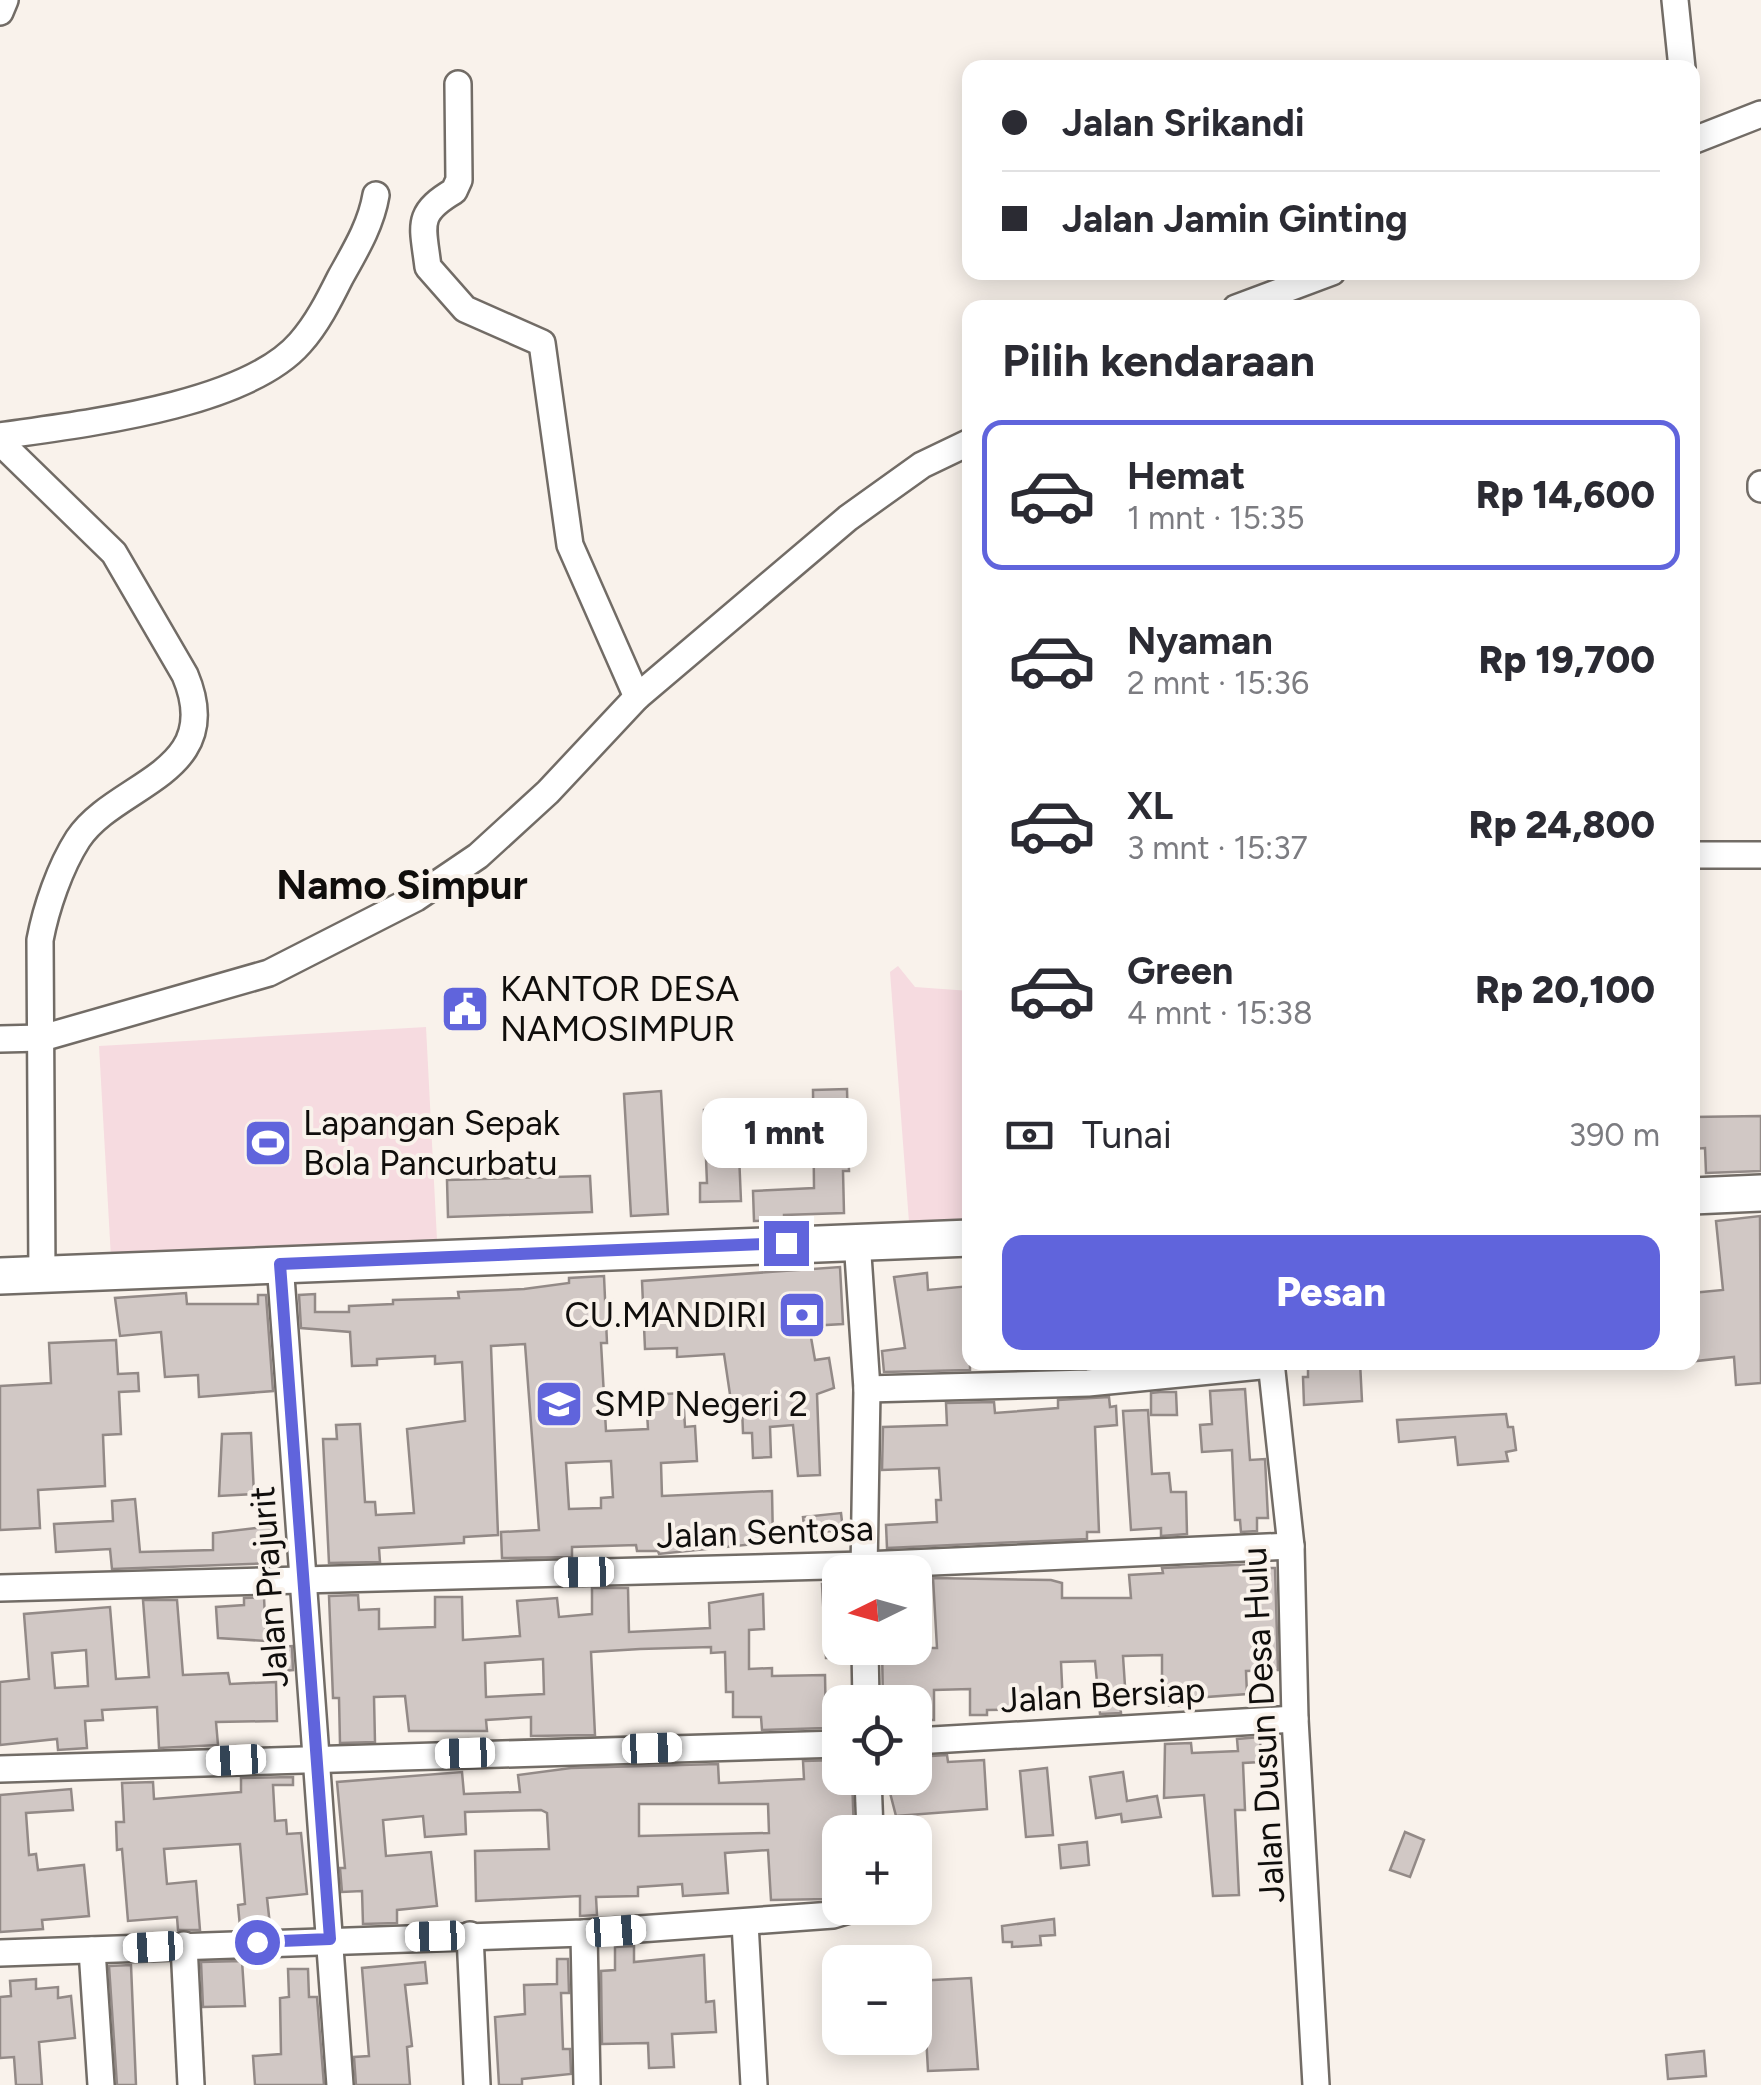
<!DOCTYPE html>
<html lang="id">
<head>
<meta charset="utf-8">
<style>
  :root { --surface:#fff; --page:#f2f2f3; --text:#2b2b33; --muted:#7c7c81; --line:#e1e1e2; --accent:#6064dc }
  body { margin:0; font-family:Figtree,sans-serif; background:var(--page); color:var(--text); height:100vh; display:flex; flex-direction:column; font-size:38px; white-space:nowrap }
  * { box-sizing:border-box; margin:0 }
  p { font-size:32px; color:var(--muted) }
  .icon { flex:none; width:55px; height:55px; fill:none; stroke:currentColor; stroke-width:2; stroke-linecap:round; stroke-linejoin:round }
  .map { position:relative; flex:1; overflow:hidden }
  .panel { position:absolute; left:962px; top:300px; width:738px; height:1070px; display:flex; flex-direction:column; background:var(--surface); border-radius:20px; box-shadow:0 5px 25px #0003 }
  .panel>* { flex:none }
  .top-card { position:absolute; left:962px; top:60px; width:738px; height:220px; border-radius:20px; box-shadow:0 5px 25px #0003; display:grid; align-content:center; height:220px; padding:0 40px; background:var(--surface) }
  .needle { width:65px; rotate:265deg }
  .buttons { position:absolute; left:822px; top:1555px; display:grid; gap:20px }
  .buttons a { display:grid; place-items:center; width:110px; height:110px; border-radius:20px; background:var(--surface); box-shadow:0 5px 25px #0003; font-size:50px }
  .end { position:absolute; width:45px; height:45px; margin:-22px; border:12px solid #6064dc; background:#fff; box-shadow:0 0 0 5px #fff }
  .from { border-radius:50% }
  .bubble { position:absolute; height:70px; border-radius:20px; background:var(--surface); box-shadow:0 5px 25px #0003; font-size:32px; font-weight:800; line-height:70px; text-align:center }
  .car { position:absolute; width:30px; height:60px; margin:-30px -15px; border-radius:12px; box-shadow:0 0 8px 2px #0007; background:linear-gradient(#fff 24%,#345 0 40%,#fff 0 76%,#345 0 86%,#fff 0) }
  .top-card b { display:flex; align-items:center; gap:35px; height:95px; font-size:38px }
  .top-card b+b { border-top:2px solid var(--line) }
  .top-card i { width:25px; height:25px; background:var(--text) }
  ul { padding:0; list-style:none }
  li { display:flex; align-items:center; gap:30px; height:150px; margin:0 20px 15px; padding:0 20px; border:5px solid transparent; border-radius:20px }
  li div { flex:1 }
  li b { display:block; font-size:38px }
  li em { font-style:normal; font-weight:800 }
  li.on { border-color:var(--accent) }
  li>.icon { width:90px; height:90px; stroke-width:1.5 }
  h2 { padding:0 40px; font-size:45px; line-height:120px }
  .pay { display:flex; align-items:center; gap:25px; height:110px; padding:0 40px; font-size:38px }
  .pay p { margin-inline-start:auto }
  .action { display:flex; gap:20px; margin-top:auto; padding:20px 40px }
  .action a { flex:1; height:115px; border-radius:20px; background:var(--accent); color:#fff; font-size:40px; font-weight:800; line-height:115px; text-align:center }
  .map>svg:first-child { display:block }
  .green { fill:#f6dbe0 }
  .building { fill:#d1c8c5; stroke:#938a87; stroke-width:2.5; fill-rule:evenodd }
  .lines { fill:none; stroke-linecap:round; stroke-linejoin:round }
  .minor-casing { stroke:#726c66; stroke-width:30 }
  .highway-casing { stroke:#726c66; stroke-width:40 }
  .minor { stroke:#fff; stroke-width:25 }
  .highway { stroke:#fff; stroke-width:35 }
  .route { stroke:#6064dc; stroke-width:12 }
  .labels { text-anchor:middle; stroke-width:8; stroke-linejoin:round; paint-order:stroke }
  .poi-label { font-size:35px; fill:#100e0c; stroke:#f9f2eb; text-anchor:start }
  .street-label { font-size:35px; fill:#100e0c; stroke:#f9f2eb }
  .quarter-label { font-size:40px; font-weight:bold; fill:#100e0c; stroke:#f9f2eb }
</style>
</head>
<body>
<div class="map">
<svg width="1761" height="2085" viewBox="0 0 1761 2085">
  <rect width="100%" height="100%" fill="#f9f2eb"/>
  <g class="green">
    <path d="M898 966 915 987 970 991V1220L909 1222 890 972Z"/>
    <path d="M426 1027 437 1240 111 1258 99 1046Z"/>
  </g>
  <g class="building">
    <path d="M847 1089 849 1171H843L844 1213 784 1215V1220L754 1221 753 1191 814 1188 813 1090Z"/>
    <path d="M661 1091 668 1214 631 1216 624 1094Z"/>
    <path d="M737 1108 741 1201 700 1202V1183H707L704 1110Z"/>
    <path d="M1761 1116V1171L1706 1173 1705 1148 1692 1149V1117Z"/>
    <path d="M590 1176 592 1212 448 1217 447 1180Z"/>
    <path d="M1760 1216 1761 1383 1736 1385 1734 1357 1696 1361 1692 1293 1723 1290 1716 1221Z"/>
    <path d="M840 1267 843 1324 809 1326 815 1360 829 1358 834 1388 817 1394 820 1475 798 1476 793 1425 770 1427 771 1457 753 1458 752 1433H743L742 1407 732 1408 724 1354 677 1357V1348L645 1349 642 1281Z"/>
    <path d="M927 1273 928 1290 970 1286V1370L884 1372 882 1351 905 1348 894 1277Z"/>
    <path d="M604 1276 607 1343H601L606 1431 648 1429 646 1395 683 1393 685 1427 695 1426 697 1461 661 1463 662 1496 772 1491 773 1542 659 1554 658 1551H637L636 1545 572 1547V1557L502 1558 501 1532 539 1530 525 1344 491 1346 498 1535 464 1537V1543L379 1548 380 1562 329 1563 323 1439H337L336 1425 360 1424 365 1502H375L376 1515 414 1513 407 1429 465 1421 462 1362 435 1364V1356L377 1359V1365L352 1366 350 1332 301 1328 299 1295 315 1294V1312H349V1306L393 1304V1300L459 1298 458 1292 524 1289 569 1283V1278ZM611 1461 613 1497 601 1498V1508L569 1509 566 1463Z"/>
    <path d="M186 1293 187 1304H258V1295H266L273 1391 199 1397 198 1375 165 1377 161 1332 120 1336 115 1298Z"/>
    <path d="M116 1340 118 1374 138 1373 139 1391 119 1392 121 1434 103 1435 105 1486 38 1490 40 1528 0 1530V1386L51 1383 49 1343Z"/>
    <path d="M1308 1362H1360L1362 1401 1304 1405 1303 1377H1308Z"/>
    <path d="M1245 1389 1250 1460 1265 1459 1268 1518H1257V1531L1241 1532 1240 1520H1235L1232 1450 1202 1452 1200 1425 1212 1424 1210 1391Z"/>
    <path d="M1160 1392H1176L1177 1415H1151V1393Z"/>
    <path d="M1109 1397 1110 1407 1116 1406 1117 1425 1095 1427 1099 1532H1087V1539L887 1548 886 1525 937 1522 936 1500H941L939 1468 882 1470 883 1427 947 1425 946 1403 994 1402 995 1413 1058 1408V1400Z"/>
    <path d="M1148 1410 1152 1474 1169 1473 1171 1492H1186L1187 1534 1161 1536V1528L1131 1530 1123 1411Z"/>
    <path d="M1506 1414 1508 1427H1513L1516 1450 1506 1452 1508 1461 1458 1465 1455 1437 1399 1442 1397 1420Z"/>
    <path d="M251 1433 254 1494 219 1496 222 1434Z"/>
    <path d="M135 1499 140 1552 213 1550V1533L272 1526 274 1563 112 1569 110 1549 56 1552 54 1524 113 1521 112 1501Z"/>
    <path d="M841 1513 843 1530 805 1534 803 1517Z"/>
    <path d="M1259 1564 1260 1568H1275L1278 1670 1246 1671 1247 1694 1180 1699V1706L1162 1705V1655L1123 1656 1125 1686H1118L1121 1713 1100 1714 1095 1661 1061 1662 1063 1705 1050 1709 987 1710V1715H970V1689L934 1690V1720H915V1702H883L882 1648H937L933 1578 1051 1580 1062 1583V1598H1131L1129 1575 1163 1573 1162 1568Z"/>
    <path d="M822 1584H840V1658H826Z"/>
    <path d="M592 1588H628L629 1632 710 1628 709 1603 763 1594 764 1629 749 1630V1669L772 1668V1676L825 1675 826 1728 762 1730 761 1717H733V1692H726L725 1652 711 1653V1647L640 1649 591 1652 595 1735 531 1736V1717L486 1720 487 1731H409L405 1696 374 1697 375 1742 340 1743 339 1698H333L329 1596 358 1595 359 1610 379 1609V1629L435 1627V1597H462L463 1640 520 1636 517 1601 557 1598 559 1617 592 1614ZM543 1659 544 1694 486 1697 485 1663Z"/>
    <path d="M264 1597 266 1641 218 1638 216 1607 244 1605V1598Z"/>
    <path d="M143 1600H177L183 1675 228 1673 230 1684 276 1682 277 1721 216 1722 218 1745 159 1748 157 1707 102 1710 103 1720 85 1721 87 1748 58 1750 57 1739 0 1745V1682L29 1679 24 1614 110 1607 116 1679 149 1677ZM86 1650 88 1686 55 1688 52 1653Z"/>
    <path d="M292 1646 293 1670 270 1672 268 1648Z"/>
    <path d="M1260 1737 1261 1762 1243 1763 1245 1810H1235L1239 1895 1213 1896 1204 1795 1164 1798 1165 1744 1191 1743 1192 1753 1238 1751 1237 1739Z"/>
    <path d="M947 1755 948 1762 984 1760 987 1809 896 1816 887 1781 915 1778V1757Z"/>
    <path d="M840 1760V1778H852L854 1832H840V1896L830 1899 771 1900 768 1850 725 1853 728 1893 683 1896 682 1884 638 1887V1896L596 1897 597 1915 580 1916V1896L476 1901 475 1851 549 1849 547 1813 541 1810 465 1812 466 1834 425 1837 423 1816 383 1820 386 1856 431 1852 437 1906 397 1910V1923L363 1924 362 1891 342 1892 340 1868H345L337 1782 462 1772 464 1794 520 1792 518 1775 571 1768 718 1764 719 1783 804 1779 803 1761ZM639 1804H768L769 1833 639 1836Z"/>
    <path d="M1047 1768 1053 1835 1026 1837 1020 1771Z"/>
    <path d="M1123 1772 1127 1801 1157 1796 1161 1817 1122 1822 1121 1814 1096 1818 1090 1777Z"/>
    <path d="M293 1777V1785H273L275 1821 286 1820 287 1834 301 1833 307 1894 267 1898 270 1925 240 1927 238 1905 245 1904 240 1844 164 1849 167 1884 196 1881 200 1930H178L177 1917 128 1921 122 1849 117 1850 116 1822H124L122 1783 153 1782 154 1799 241 1792V1778Z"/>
    <path d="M71 1789 73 1810 26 1813 29 1855 36 1854 38 1870 84 1865 89 1916 42 1920 43 1929 0 1932V1795Z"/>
    <path d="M1405 1832 1424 1840 1410 1877 1390 1870Z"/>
    <path d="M1087 1842 1089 1865 1061 1868 1059 1845Z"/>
    <path d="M1054 1919 1055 1935 1040 1936 1041 1945 1012 1947V1942H1003L1002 1926Z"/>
    <path d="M634 1946V1962L704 1955 706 2002 714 2001 716 2032 672 2034 674 2067 649 2068 648 2043 602 2044 601 1971 615 1970V1947Z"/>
    <path d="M557 1959H568L569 1993H561L563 2049H570L571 2074 522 2079V2085H499L495 2017 525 2014 524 1985 557 1984Z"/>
    <path d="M242 1961 245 2006 203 2007 201 1962Z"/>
    <path d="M425 1962 427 1983 405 1985 412 2046 407 2047 410 2085H356L354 2057 369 2056 362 1968Z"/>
    <path d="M131 1965 136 2085H117L109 1966Z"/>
    <path d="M288 1969H308L309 1997H317L324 2085H255L253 2056 281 2054 280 1998 289 1997Z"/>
    <path d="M971 1978 978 2069 928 2071 925 2017 915 2018V1981Z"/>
    <path d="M36 1979V1989L58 1987V1998L71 1996 75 2038 39 2042 42 2085H16L14 2057 0 2058V1997L11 1996 10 1981Z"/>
    <path d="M1704 2051 1706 2076 1668 2079 1666 2055Z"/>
  </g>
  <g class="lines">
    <g class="minor-casing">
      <g id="minor">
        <path d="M1675 0 1682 68"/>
        <path d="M0 12 5 0"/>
        <path d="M458 84 459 180 454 191C415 214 423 225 428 267L465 309 542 343 570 545 637 697"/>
        <path d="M1692 141 1761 114"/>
        <path d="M1236 308 1332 272"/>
        <path d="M0 436C82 424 245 406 300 343 317 324 329 300 340 278 355 251 371 225 376 195"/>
        <path d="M0 442 114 553 185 675C227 774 116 782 78 839 60 867 46 908 40 940L42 1275"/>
        <path d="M1761 484V489"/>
        <path d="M1692 855H1761"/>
        <path d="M0 1039 42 1038 269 973 416 898 478 856 548 792 637 697 848 518 922 465 970 442"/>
        <path d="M857 1240 867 1389 864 1572"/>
        <path d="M280 1263 340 2085"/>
        <path d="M1271 1362 1291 1546 1295 1719 1316 2085"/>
        <path d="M867 1389 1088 1383 1271 1365"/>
        <path d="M0 1588 864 1565 1291 1546"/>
        <path d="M865 1648 866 1702"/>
        <path d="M915 1741 1295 1719"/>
        <path d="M0 1769 840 1744"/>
        <path d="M868 1778 870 1832"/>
        <path d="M745 1923 754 2085"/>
        <path d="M584 1933 587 2085"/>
        <path d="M470 1935 477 2085"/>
        <path d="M184 1945 191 2085"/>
        <path d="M92 1950 101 2085"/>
        <path d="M0 1953 584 1933 833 1915 856 1908"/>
      </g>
    </g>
    <g class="highway-casing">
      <g id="highway">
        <path d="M1692 1196 1761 1193"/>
        <path d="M0 1276 970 1238"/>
      </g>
    </g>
    <use href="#minor" class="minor"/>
    <use href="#highway" class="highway"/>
  </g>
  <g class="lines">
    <path class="route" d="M257 1942 330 1939 280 1264 786 1243"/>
  </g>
  <defs>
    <g id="civic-square" transform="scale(2.5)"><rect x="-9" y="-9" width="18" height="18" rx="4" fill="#6064dc" stroke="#f9f2eb"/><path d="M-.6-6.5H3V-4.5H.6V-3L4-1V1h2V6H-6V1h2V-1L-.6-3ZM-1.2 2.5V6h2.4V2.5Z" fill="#fff"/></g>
    <g id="stadium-square" transform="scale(2.5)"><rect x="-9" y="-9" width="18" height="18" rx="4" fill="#6064dc" stroke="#f9f2eb"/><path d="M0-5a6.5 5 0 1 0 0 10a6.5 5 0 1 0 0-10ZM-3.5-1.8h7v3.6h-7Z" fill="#fff"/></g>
    <g id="bank-square" transform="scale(2.5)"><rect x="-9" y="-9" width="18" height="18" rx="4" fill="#6064dc" stroke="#f9f2eb"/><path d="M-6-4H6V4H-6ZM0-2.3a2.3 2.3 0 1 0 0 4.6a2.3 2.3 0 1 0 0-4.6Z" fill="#fff"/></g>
    <g id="school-square" transform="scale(2.5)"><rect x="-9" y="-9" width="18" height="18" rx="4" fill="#6064dc" stroke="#f9f2eb"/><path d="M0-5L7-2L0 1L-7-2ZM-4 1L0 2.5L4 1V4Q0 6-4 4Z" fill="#fff"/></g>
  </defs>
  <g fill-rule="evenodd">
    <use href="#civic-square" x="465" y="1009"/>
    <use href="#stadium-square" x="268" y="1143"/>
    <use href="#bank-square" x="802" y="1315"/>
    <use href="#school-square" x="559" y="1404"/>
  </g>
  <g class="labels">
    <g class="poi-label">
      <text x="500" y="1001">KANTOR DESA<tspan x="500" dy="40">NAMOSIMPUR</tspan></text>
      <text x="303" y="1135">Lapangan Sepak<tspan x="303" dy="40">Bola Pancurbatu</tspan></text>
      <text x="767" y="1327" text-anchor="end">CU.MANDIRI</text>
      <text x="594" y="1416">SMP Negeri 2</text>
    </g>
    <g class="street-label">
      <text transform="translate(765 1532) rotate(-2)" y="12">Jalan Sentosa</text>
      <text transform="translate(269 1587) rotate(-94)" y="12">Jalan Prajurit</text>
      <text transform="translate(1103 1695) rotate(-3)" y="12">Jalan Bersiap</text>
      <text transform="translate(1263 1725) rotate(-93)" y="12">Jalan Dusun Desa Hulu</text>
    </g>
    <g class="quarter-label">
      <text x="402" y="899">Namo Simpur</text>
    </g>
  </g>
</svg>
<div class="buttons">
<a><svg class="needle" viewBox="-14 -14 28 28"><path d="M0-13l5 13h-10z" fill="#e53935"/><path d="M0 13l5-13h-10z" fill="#7c7c81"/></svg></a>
<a><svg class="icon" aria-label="locate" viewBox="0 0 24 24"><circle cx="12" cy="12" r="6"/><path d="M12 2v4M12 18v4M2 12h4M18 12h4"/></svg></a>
<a>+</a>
<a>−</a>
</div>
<i class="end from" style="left:257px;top:1942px"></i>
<i class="end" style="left:786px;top:1243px"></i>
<div class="bubble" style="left:702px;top:1098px;width:165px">1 mnt</div>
<i class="car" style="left:584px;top:1572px;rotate:269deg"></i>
<i class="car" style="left:652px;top:1748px;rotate:88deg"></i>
<i class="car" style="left:465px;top:1753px;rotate:268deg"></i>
<i class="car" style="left:236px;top:1760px;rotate:267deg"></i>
<i class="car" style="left:616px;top:1931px;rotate:86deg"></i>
<i class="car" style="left:435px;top:1936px;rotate:268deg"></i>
<i class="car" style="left:153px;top:1947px;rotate:267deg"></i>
<div class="top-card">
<b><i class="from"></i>Jalan Srikandi</b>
<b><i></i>Jalan Jamin Ginting</b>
</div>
<section class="panel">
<h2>Pilih kendaraan</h2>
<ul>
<li class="on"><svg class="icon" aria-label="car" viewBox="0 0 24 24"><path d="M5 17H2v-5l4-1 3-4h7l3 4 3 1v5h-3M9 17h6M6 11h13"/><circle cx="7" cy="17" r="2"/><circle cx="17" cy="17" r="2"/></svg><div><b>Hemat</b><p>1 mnt · 15:35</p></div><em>Rp 14,600</em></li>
<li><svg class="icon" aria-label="car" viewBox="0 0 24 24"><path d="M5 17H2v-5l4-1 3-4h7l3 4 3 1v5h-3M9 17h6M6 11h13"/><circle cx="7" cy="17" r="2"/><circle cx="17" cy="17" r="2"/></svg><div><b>Nyaman</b><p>2 mnt · 15:36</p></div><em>Rp 19,700</em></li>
<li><svg class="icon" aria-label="car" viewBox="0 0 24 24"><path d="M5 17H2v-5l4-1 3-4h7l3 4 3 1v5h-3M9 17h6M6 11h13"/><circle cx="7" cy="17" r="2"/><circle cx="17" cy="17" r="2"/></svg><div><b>XL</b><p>3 mnt · 15:37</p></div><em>Rp 24,800</em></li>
<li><svg class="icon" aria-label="car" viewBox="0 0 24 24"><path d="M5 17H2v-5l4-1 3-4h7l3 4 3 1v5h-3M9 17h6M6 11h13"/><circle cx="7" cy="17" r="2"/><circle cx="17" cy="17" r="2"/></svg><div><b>Green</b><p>4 mnt · 15:38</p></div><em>Rp 20,100</em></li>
</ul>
<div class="pay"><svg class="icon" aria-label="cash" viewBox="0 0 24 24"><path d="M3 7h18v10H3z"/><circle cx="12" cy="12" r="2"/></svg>Tunai<p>390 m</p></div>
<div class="action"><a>Pesan</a></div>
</section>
</div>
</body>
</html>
